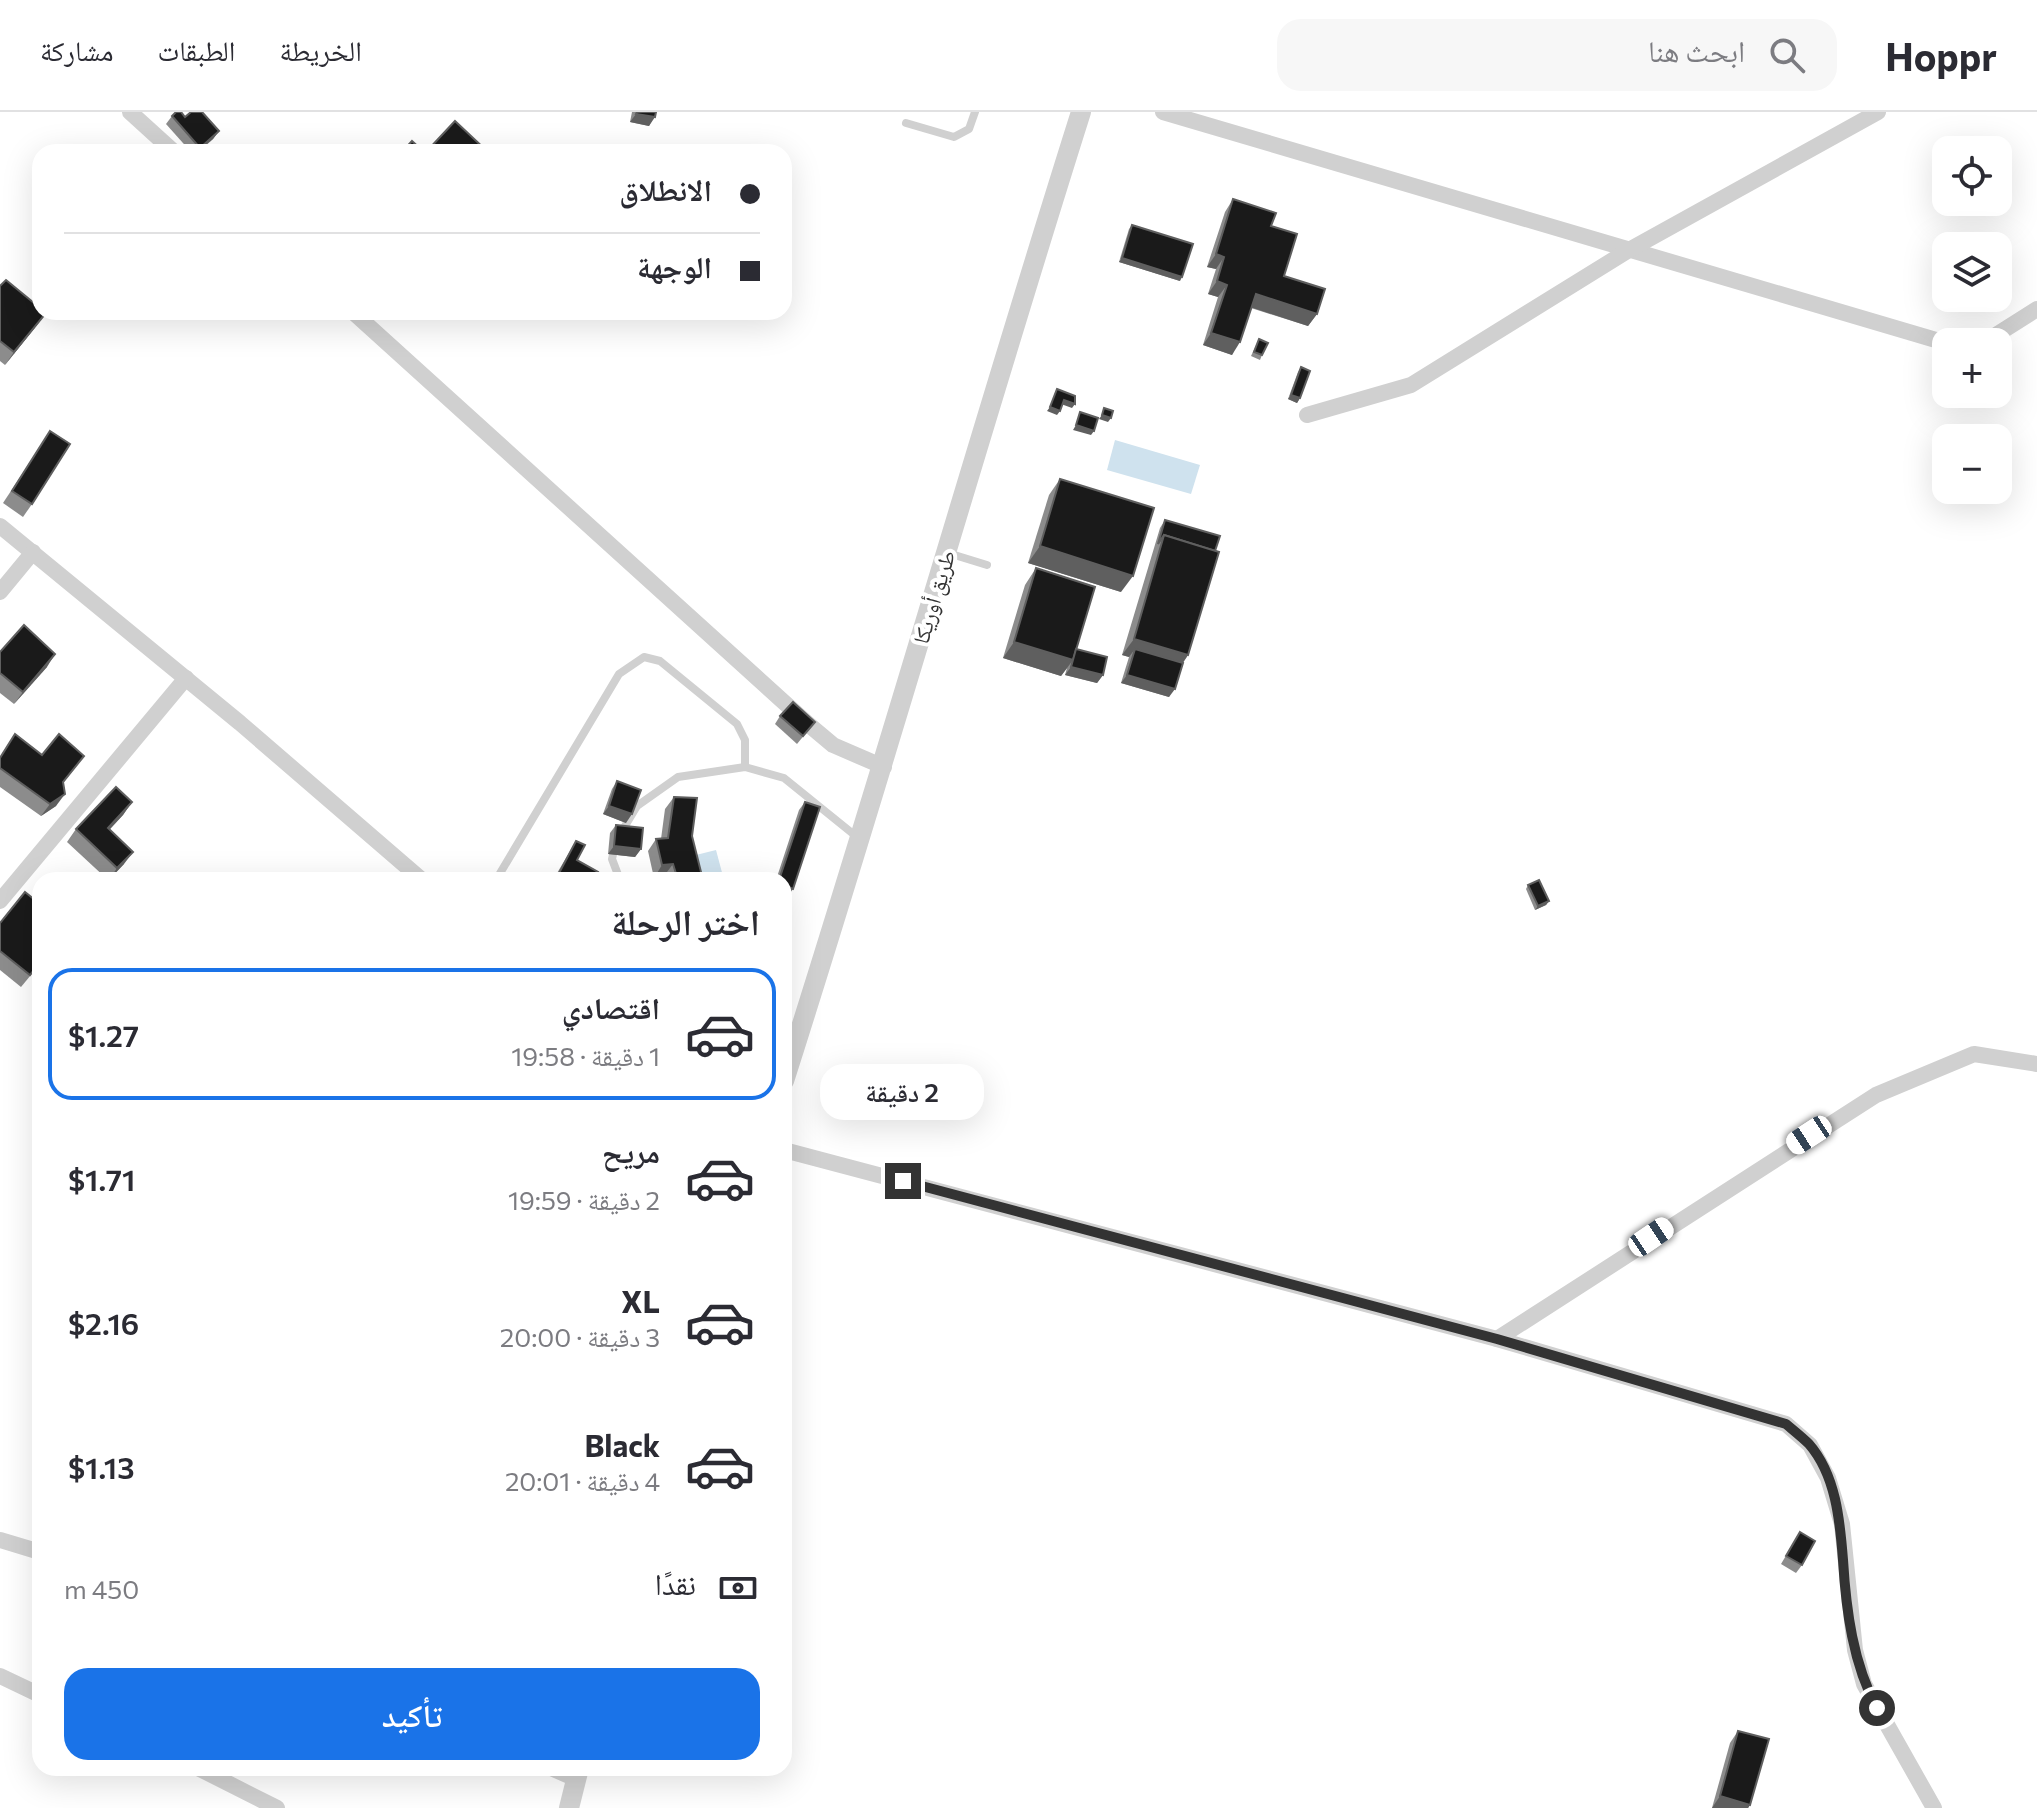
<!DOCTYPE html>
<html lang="ar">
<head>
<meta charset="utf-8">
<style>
  :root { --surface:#fff; --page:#f7f7f7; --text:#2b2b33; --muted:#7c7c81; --line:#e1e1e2; --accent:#1a73e8 }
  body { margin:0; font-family:Commissioner,"Noto Naskh Arabic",sans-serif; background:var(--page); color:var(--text); direction:rtl; height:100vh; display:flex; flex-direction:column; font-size:30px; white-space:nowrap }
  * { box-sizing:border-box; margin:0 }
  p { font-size:26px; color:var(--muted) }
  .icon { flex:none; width:44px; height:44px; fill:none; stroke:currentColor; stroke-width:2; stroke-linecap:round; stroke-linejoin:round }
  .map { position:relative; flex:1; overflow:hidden; direction:ltr }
  .side { position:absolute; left:32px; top:760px; width:760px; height:904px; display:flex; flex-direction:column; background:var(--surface); border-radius:24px; box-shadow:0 8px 32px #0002; direction:rtl }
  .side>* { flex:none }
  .top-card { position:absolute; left:32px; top:32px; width:760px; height:176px; border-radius:24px; box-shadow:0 8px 32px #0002; direction:rtl; display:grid; align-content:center; height:176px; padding:0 32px; background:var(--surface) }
  .tools { position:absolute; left:1932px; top:24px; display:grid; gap:16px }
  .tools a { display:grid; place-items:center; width:80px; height:80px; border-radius:16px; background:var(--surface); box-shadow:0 8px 32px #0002; font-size:40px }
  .end { position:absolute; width:36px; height:36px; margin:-18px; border:10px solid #333; background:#fff; box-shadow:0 0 0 4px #fff }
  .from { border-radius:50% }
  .bubble { position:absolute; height:56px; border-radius:24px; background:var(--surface); box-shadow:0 8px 32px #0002; font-size:26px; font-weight:600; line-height:56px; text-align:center; direction:rtl }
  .car { position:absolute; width:24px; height:48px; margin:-24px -12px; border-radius:10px; box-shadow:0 0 6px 2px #0007; background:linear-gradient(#fff 24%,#345 0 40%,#fff 0 76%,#345 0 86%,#fff 0) }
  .top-card b { display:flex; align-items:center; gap:28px; height:76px; font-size:30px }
  .top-card b+b { border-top:2px solid var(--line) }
  .top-card i { width:20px; height:20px; background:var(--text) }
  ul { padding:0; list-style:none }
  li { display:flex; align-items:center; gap:24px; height:132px; margin:0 16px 12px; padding:0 16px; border:4px solid transparent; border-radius:24px }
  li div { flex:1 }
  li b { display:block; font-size:30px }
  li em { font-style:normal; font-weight:600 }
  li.current { border-color:var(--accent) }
  li>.icon { width:72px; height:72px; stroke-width:1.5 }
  h2 { padding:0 32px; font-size:36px; line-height:96px }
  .pay { display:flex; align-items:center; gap:20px; height:88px; padding:0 32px; font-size:30px }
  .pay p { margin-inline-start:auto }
  .button { display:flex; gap:16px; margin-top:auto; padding:16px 32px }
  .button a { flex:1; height:92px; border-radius:24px; background:var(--accent); color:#fff; font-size:32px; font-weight:600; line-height:92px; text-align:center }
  header { display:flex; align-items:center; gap:48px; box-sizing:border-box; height:112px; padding:0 40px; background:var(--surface); border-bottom:2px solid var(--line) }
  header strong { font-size:38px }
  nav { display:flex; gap:44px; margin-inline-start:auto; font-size:28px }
  .search { width:560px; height:72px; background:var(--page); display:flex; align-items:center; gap:20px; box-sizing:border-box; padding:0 28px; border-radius:24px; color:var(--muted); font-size:30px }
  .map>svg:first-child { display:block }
  .water { fill:#cfe2ee }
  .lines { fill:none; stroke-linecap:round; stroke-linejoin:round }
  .service { stroke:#d0d0d0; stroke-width:8 }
  .minor { stroke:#d0d0d0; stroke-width:16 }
  .tertiary { stroke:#d0d0d0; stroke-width:20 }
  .wall { fill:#8c8c8c }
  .shaded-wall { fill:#5f5f5f }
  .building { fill:#1a1a1a; stroke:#5f5f5f; stroke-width:2 }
  .route { stroke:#333; stroke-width:10 }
  .labels { text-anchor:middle; stroke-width:8; stroke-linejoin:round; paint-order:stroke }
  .street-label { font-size:22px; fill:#333; stroke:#fff }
</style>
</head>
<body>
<header>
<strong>Hoppr</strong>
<div class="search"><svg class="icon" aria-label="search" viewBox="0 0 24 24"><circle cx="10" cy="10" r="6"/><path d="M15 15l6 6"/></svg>ابحث هنا</div>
<nav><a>الخريطة</a><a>الطبقات</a><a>مشاركة</a></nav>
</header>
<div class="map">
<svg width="2037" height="1696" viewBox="0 0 2037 1696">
  <rect width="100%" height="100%" fill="#fff"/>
  <g class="water">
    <path d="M1115 328 1200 353 1191 382 1107 358Z"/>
    <path d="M716 738 724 768H698L692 744Z"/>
  </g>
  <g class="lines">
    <g class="service">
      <path d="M906 11 954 25 969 17 975 0"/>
      <path d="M948 441 987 453"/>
      <path d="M496 768 619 562 644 545 660 549 737 612 745 628V655"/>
      <path d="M620 768 612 747 616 729 637 694 678 665 745 655 784 666 857 725"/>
    </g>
    <g class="minor">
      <path d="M130 0 174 40"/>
      <path d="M1163 0 1946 231"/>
      <path d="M353 200 808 612 833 633 884 655"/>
      <path d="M1985 230 2037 197"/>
      <path d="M1307 303 1411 273 1629 138 1878 0"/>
      <path d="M0 414 240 611 422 768"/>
      <path d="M0 480 33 440"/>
      <path d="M0 789 186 566"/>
      <path d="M784 1038 1497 1227 1786 1312 1810 1333 1828 1366 1842 1412 1855 1538 1864 1572 1934 1696"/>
      <path d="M1497 1227 1876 983 1974 942 2037 952"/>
      <path d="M0 1428 40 1440"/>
      <path d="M0 1564 40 1583"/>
      <path d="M198 1656 277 1696"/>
      <path d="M551 1656 576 1667"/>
    </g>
    <g class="tertiary">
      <path d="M784 969C887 647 979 322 1081 0"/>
      <path d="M569 1696 579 1656"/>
    </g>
  </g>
  <g class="wall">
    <path d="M632 0H656L649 14 630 10Z"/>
    <path d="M172 4 185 5 219 19 213 27 199 40H191L166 12Z"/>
    <path d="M1233 87 1271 114 1284 164 1317 202 1308 214 1251 196 1232 243 1203 233 1218 185 1208 182 1216 157 1207 155 1225 100Z"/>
    <path d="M1132 113 1180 169 1119 150 1129 117Z"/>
    <path d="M0 174 37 213 5 253 0 249Z"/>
    <path d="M68 200H83L78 207Z"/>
    <path d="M1259 227 1262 243 1260 248 1251 244Z"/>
    <path d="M1301 255 1300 286 1297 291 1288 287 1298 260Z"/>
    <path d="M42 332 32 392 23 405 3 391Z"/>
    <path d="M1060 367 1121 480 1028 451 1049 383Z"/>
    <path d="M1165 408 1188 543 1183 551 1169 585 1121 571 1129 545 1122 543 1160 416Z"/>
    <path d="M1036 456 1076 537 1103 563 1097 571 1065 563 1067 556 1061 564 1003 546 1025 473Z"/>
    <path d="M0 540 47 555 14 592 0 581Z"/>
    <path d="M780 604 815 610 797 632 775 612Z"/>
    <path d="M15 622 42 643 84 644 63 671 56 694 41 704 0 675V645Z"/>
    <path d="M617 669 626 711 603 702 612 677Z"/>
    <path d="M674 685 703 768H665L664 764 654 766 648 739 656 727H661L665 697Z"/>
    <path d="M132 690 123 703 109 718 124 752 108 768 67 730 76 717Z"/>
    <path d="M805 690 793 777 787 785 784 768H776L799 698Z"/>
    <path d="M616 713 641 737 635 745 608 742 610 721Z"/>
    <path d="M576 729 577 748 594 768H553Z"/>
    <path d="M1528 773 1549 789 1546 793 1535 798 1526 777Z"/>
    <path d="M40 792V852L21 875 0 858V811Z"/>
    <path d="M1800 1420 1802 1453 1796 1461 1781 1452Z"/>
    <path d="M1738 1619 1750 1693 1748 1696H1712L1730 1631Z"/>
  </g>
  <g class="shaded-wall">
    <path d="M636 2 655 5 649 14 630 10Z"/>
    <path d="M219 19 213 27 197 40 200 36Z"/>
    <path d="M1216 142 1224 145 1216 157 1207 155Z"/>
    <path d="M1122 146 1182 165 1180 169 1119 150Z"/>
    <path d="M1217 169 1227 173 1218 185 1208 182Z"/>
    <path d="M1256 182 1317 202 1308 214 1247 194Z"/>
    <path d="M46 201 37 213 5 253 14 240Z"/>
    <path d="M1211 221 1240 230 1232 243 1203 233Z"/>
    <path d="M1291 283 1300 286 1297 291 1288 287Z"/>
    <path d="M1064 288 1075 292 1072 296 1061 292Z"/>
    <path d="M1050 295 1060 299 1057 303 1047 299Z"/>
    <path d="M1102 303 1111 306 1108 310 1099 307Z"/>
    <path d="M1076 313 1094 319 1091 323 1073 318Z"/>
    <path d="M1040 434 1133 464 1121 480 1028 451Z"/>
    <path d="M1134 527 1188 543 1177 559 1135 537 1129 545 1122 543Z"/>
    <path d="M1014 530 1073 548 1061 564 1003 546Z"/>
    <path d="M55 542 47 555 14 592 23 580Z"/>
    <path d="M1071 555 1103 563 1097 571 1065 563Z"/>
    <path d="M1127 563 1175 577 1169 585 1121 571Z"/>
    <path d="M65 682 56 694 41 704 50 692Z"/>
    <path d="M132 690 123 703 99 729 108 716Z"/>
    <path d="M609 694 632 702 626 711 603 702Z"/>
    <path d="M614 734 641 737 635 745 608 742Z"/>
    <path d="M133 740 124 752 109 768 117 756Z"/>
    <path d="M673 752 664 764 654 766 662 753Z"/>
    <path d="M784 773 793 777 787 785 784 784Z"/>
    <path d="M1549 789 1546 793 1535 798 1538 794Z"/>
    <path d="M1720 1684 1750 1693 1748 1696H1712Z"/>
  </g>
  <g class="building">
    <path d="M176 0H181L185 5 191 0H202L219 19 200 36 172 4Z"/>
    <path d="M637 0H656L655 5 636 2Z"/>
    <path d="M455 9 488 40H426Z"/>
    <path d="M412 29 424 40H402Z"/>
    <path d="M1233 87 1276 101 1271 114 1297 122 1284 164 1325 177 1317 202 1256 182 1240 230 1211 221 1227 173 1217 169 1224 145 1216 142Z"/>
    <path d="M1132 113 1193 132 1182 165 1122 146Z"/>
    <path d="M6 168 40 196V200L46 201 14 240 0 229V174Z"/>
    <path d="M1259 227 1268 231 1262 243 1254 240Z"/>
    <path d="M1301 255 1310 259 1300 286 1291 283Z"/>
    <path d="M1057 277 1075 284V292L1064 288 1060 299 1050 295Z"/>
    <path d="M1104 296 1113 299 1111 306 1102 303Z"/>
    <path d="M1080 300 1098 306 1094 319 1076 313Z"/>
    <path d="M50 319 70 332 32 392 12 379Z"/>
    <path d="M1060 367 1154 396 1133 464 1040 434Z"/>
    <path d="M1165 408 1220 424 1215 439 1164 423 1158 432Z"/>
    <path d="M1164 423 1219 440 1188 543 1134 527Z"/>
    <path d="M1036 456 1095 475 1073 548 1014 530Z"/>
    <path d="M24 513 55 542 23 580 0 561V540Z"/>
    <path d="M1076 537 1107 545 1103 563 1071 555Z"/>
    <path d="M1135 537 1183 551 1175 577 1127 563Z"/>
    <path d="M793 590 815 610 803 624 780 604Z"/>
    <path d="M15 622 42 643 59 622 84 644 63 670 65 682 50 692 0 656V646Z"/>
    <path d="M617 669 641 678 632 702 609 694Z"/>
    <path d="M116 675 132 690 108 716 133 740 117 756 76 717Z"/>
    <path d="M674 685 697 686 692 724 703 768H678L673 752 662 753 656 727 668 726Z"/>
    <path d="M805 690 820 695 793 777 784 773V768H779Z"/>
    <path d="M616 713 643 716 641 737 614 734Z"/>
    <path d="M576 729 585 733 577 748 598 760 594 768H567L558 763Z"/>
    <path d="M650 763 652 768H635Z"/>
    <path d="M1539 768 1549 789 1538 794 1528 773Z"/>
    <path d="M25 780 40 792V850L30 863 0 839V811Z"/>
    <path d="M1800 1420 1815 1429 1802 1453 1786 1444Z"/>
    <path d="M1738 1619 1769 1627 1750 1693 1720 1684Z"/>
  </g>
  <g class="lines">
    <path class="route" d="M903 1069 1497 1227 1786 1312C1793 1318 1802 1325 1809 1332 1836 1363 1840 1409 1843 1448 1846 1498 1853 1552 1877 1596"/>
  </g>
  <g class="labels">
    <g class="street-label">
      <text transform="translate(934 485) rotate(-73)" y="8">طريق أوريكا</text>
    </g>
  </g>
</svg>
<div class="tools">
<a><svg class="icon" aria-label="locate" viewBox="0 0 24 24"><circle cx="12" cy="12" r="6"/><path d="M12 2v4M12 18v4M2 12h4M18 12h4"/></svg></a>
<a><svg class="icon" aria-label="layers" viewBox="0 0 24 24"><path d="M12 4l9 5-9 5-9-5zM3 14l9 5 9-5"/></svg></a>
<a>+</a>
<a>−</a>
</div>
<i class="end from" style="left:1877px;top:1596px"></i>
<i class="end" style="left:903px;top:1069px"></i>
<div class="bubble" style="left:820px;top:952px;width:164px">2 دقيقة</div>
<i class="car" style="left:1809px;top:1023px;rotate:237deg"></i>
<i class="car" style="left:1651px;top:1125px;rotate:56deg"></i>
<div class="top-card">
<b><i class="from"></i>الانطلاق</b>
<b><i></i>الوجهة</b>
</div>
<section class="side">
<h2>اختر الرحلة</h2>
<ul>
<li class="current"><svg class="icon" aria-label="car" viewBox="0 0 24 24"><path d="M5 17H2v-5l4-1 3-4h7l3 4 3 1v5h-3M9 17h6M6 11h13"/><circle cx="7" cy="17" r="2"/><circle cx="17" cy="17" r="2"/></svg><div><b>اقتصادي</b><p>1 دقيقة · 19:58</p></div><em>$1.27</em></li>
<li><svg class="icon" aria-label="car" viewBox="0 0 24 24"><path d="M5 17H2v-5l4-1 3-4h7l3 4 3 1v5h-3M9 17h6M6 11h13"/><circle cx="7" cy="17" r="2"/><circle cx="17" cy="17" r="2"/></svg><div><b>مريح</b><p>2 دقيقة · 19:59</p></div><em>$1.71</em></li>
<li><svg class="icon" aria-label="car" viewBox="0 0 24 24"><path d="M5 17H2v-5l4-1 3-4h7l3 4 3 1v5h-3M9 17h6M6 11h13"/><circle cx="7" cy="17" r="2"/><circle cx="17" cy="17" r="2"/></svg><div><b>XL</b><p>3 دقيقة · 20:00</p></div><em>$2.16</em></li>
<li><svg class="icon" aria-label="car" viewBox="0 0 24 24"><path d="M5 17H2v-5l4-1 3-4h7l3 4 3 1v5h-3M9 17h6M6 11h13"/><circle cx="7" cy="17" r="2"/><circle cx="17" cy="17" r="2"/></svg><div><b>Black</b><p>4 دقيقة · 20:01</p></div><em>$1.13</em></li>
</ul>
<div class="pay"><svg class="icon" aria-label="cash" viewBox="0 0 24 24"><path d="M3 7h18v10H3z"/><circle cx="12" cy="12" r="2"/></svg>نقدًا<p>450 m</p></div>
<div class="button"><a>تأكيد</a></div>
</section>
</div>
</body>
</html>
